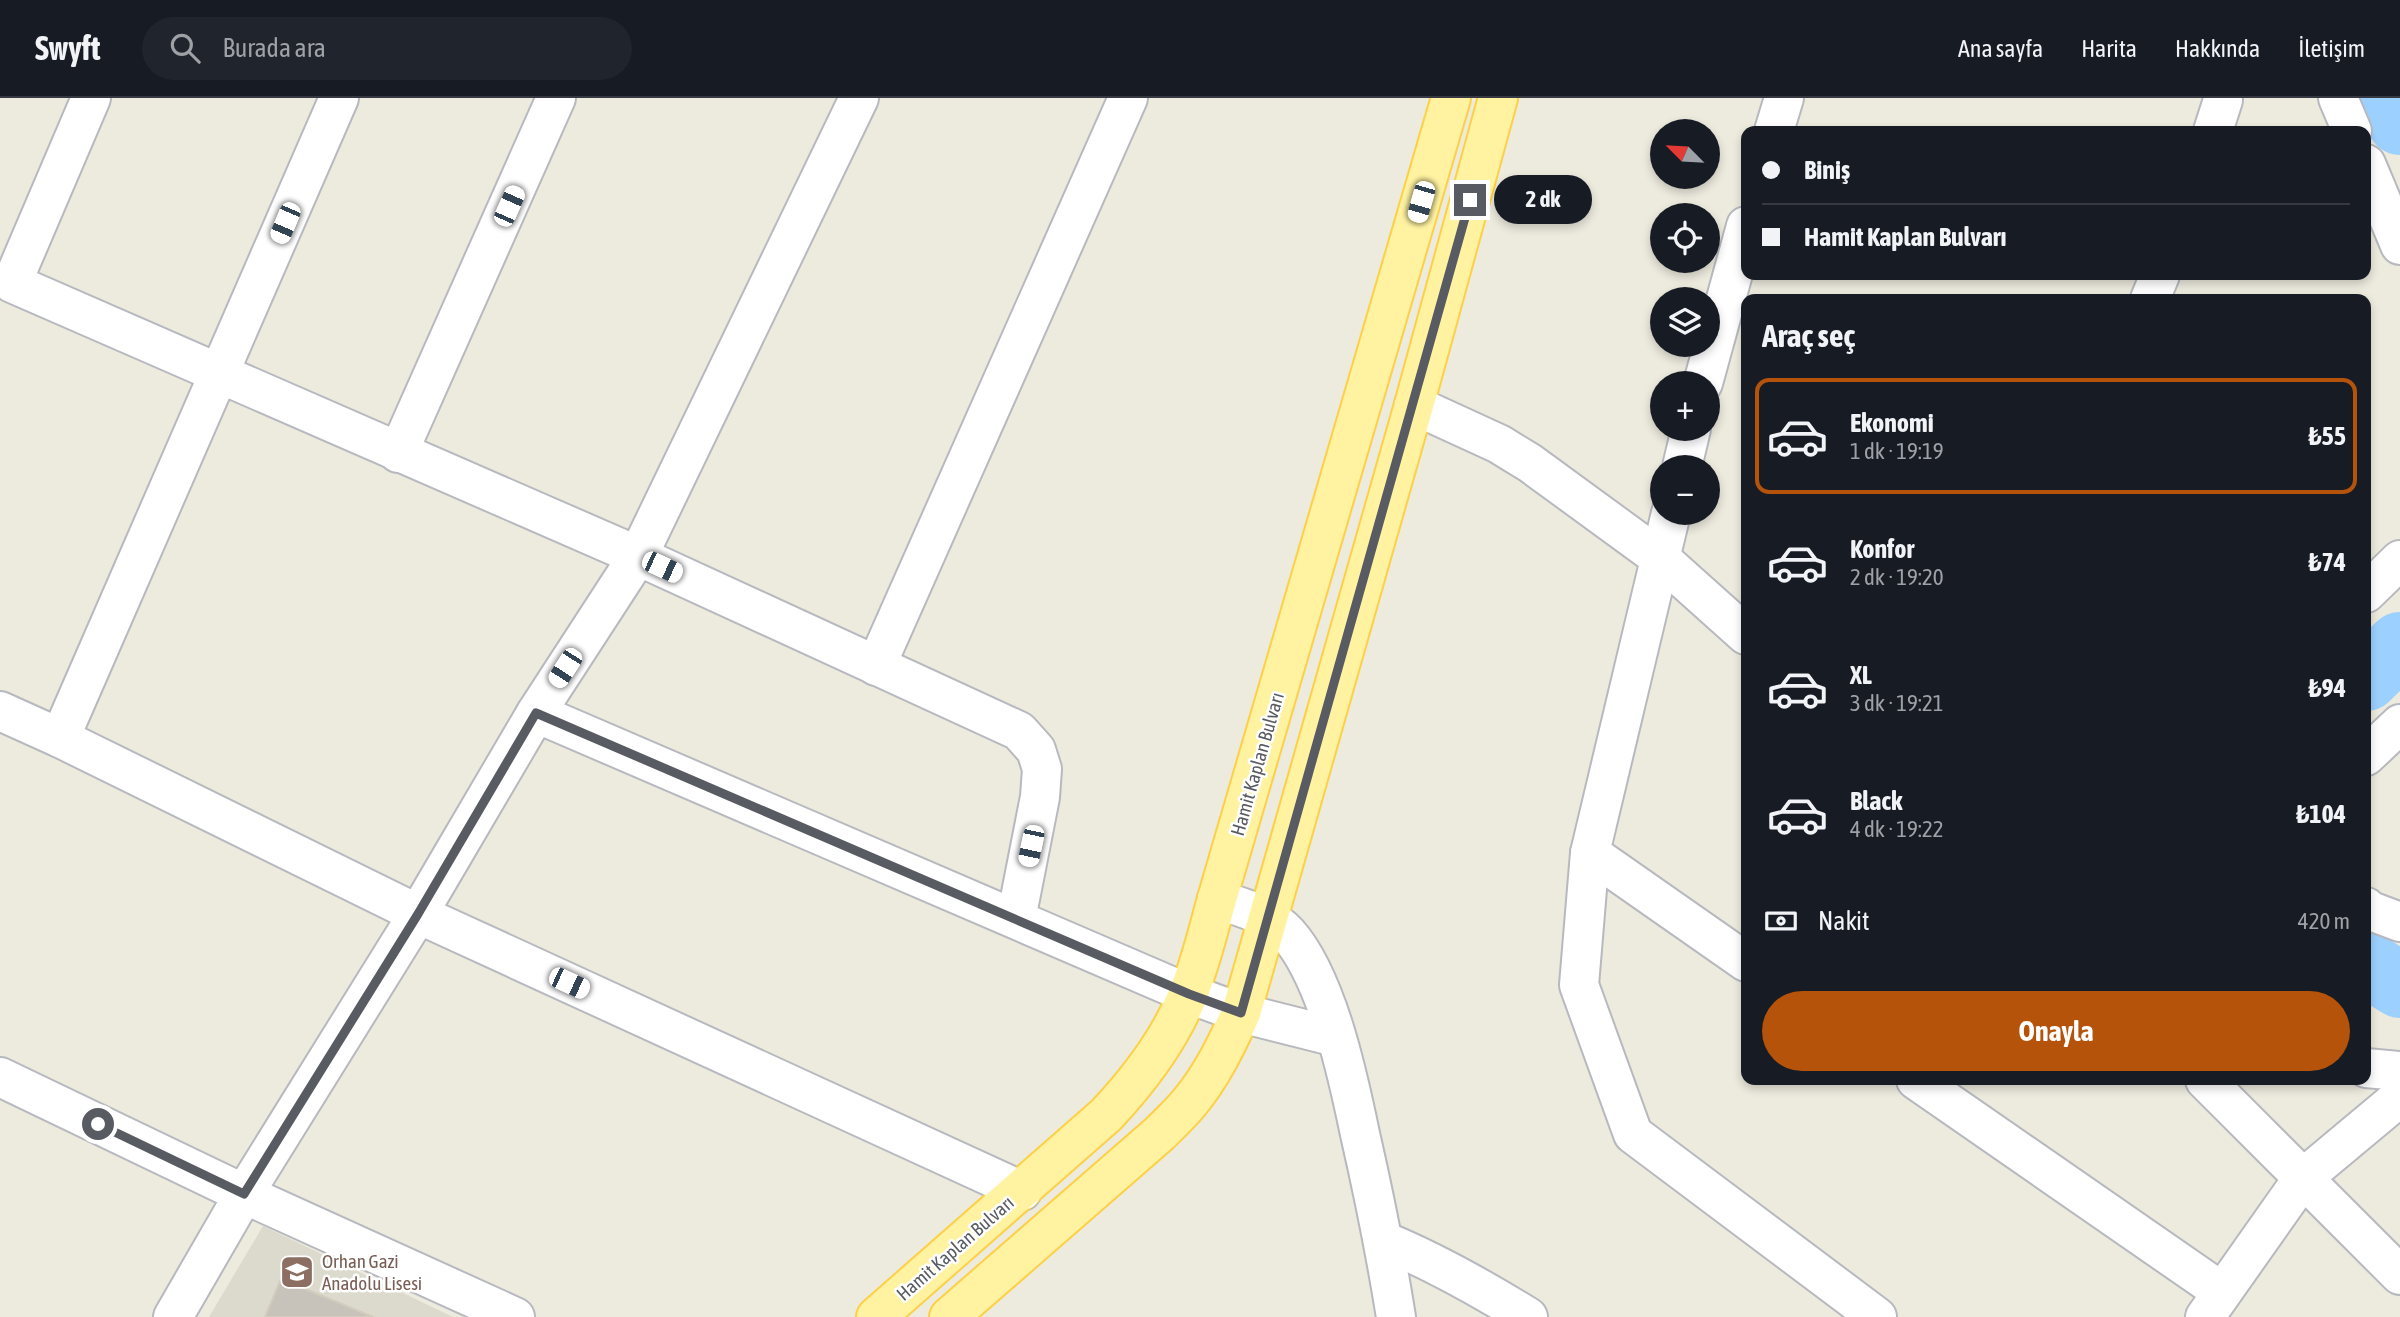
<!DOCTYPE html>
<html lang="tr">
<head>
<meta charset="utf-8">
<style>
  :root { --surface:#171b24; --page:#20242c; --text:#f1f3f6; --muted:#9ea1a6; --line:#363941; --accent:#b45309 }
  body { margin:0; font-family:"Asap Condensed",sans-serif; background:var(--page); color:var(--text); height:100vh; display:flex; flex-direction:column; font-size:26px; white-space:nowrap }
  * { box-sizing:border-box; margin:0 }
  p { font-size:23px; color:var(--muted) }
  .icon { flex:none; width:38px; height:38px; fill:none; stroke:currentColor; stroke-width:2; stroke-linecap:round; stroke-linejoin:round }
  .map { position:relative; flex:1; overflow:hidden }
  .drawer { position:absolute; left:1741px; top:196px; width:630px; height:791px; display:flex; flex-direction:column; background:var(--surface); border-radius:14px; box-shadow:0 4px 10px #0003 }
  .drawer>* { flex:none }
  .banner { position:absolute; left:1741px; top:28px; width:630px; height:154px; border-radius:14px; box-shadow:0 4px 10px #0003; display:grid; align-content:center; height:154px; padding:0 21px; background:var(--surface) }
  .needle { width:46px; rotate:294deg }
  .fabs { position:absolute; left:1650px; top:21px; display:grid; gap:14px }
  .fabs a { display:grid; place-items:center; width:70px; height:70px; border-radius:50%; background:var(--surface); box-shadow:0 4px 10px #0003; font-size:35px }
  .end { position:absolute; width:32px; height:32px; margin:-16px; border:9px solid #585b61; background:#fff; box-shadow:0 0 0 4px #fff }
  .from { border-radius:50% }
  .bubble { position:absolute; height:49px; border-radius:24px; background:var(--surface); box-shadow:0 4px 10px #0003; font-size:23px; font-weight:700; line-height:49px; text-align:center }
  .car { position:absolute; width:21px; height:42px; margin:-21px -10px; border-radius:9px; box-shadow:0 0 5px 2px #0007; background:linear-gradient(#fff 24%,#345 0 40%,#fff 0 76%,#345 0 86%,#fff 0) }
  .banner b { display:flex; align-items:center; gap:24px; height:66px; font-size:26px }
  .banner b+b { border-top:2px solid var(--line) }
  .banner i { width:18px; height:18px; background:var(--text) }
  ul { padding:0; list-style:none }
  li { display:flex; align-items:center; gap:21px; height:116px; margin:0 14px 10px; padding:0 7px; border:4px solid transparent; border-radius:14px }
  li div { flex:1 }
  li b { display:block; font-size:26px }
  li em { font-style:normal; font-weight:700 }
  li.selected { border-color:var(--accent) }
  li>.icon { width:63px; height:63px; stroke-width:1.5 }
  h2 { padding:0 21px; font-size:32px; line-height:84px }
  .pay { display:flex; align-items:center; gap:18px; height:77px; padding:0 21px; font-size:26px }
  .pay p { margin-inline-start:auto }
  .cta { display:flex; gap:14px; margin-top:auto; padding:14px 21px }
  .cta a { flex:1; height:80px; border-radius:42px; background:var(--accent); color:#fff; font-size:28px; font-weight:700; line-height:80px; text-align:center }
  header { display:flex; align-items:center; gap:42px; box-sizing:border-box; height:98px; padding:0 35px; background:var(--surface); border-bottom:2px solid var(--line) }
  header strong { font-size:33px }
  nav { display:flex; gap:38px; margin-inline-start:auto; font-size:24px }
  .search { width:490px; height:63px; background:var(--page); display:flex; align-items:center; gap:18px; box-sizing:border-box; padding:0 24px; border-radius:38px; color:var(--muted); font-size:26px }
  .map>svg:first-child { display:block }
  .education { fill:#dcd9cd }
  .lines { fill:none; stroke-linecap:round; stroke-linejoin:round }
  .river { stroke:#9cd0ff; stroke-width:66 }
  .building { fill:#c7c3bb; stroke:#d1ccbc; stroke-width:2; filter:url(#shadow) }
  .minor-casing { stroke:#b7b9bf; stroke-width:42 }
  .major-casing { stroke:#fdd047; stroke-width:42 }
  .minor { stroke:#fff; stroke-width:38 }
  .major { stroke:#fff3a1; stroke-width:38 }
  .route { stroke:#585b61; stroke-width:9 }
  .labels { text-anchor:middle; stroke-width:5; stroke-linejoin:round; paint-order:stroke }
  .street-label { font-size:19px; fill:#585b61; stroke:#fff }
  .education-label { font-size:19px; fill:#785e54; stroke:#fff; text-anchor:start }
</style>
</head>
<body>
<header>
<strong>Swyft</strong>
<div class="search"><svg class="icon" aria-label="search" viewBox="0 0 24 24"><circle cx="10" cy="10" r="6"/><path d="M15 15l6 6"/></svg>Burada ara</div>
<nav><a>Ana sayfa</a><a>Harita</a><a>Hakkında</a><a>İletişim</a></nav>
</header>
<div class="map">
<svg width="2400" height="1219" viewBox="0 0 2400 1219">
  <defs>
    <filter id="shadow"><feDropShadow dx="4.5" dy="8" stdDeviation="2" flood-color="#0004"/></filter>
  </defs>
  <rect width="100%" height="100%" fill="#edeade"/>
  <path class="education" d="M263 1128 453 1219H209Z"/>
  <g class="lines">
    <g class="river">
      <path d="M2389 0 2400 24"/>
      <path d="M2366 580 2400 547"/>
      <path d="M2366 866 2400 887"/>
    </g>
  </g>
  <path class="building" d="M281 1181 373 1219H265Z"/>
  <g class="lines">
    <g class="minor-casing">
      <g id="minor">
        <path d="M91 0 12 185 638 458 1019 633 1036 652 1042 671 1040 699 1016 821"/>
        <path d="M2338 0 2352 33"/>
        <path d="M1774 33 1784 0"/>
        <path d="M2213 33 2223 2"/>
        <path d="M2366 66 2400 147"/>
        <path d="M2150 201 2160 177"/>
        <path d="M1703 285 1746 128"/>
        <path d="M1414 307 1499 346 1530 365 1660 460 1746 537"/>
        <path d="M398 355 556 0"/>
        <path d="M1682 369 1691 331"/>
        <path d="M1671 415 1590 755 1579 887 1633 1036 1877 1219"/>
        <path d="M2366 495 2400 462"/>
        <path d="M876 568 1128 0"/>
        <path d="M0 613 60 640 418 816 1022 1093"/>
        <path d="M536 615 1189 896 1241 915 1336 939"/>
        <path d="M60 640 339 0"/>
        <path d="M2366 658 2400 626"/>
        <path d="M1590 755 1746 864"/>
        <path d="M1217 801C1242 810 1270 816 1288 836 1327 880 1348 978 1360 1036 1374 1097 1386 1157 1396 1219"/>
        <path d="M2366 809 2368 812 2400 824"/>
        <path d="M2366 970 2400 973"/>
        <path d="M0 979 244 1096 515 1219"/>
        <path d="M1916 982 2222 1194"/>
        <path d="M2205 982 2400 1177"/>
        <path d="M1384 1143C1435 1164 1481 1190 1528 1219"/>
        <path d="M173 1219 244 1096 418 816 536 615 638 458 859 0"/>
        <path d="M2205 1219 2303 1080 2400 999"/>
      </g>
    </g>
    <g class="major-casing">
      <g id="major">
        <path d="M876 1219 1106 1017C1139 982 1168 944 1187 899 1200 868 1208 833 1217 801L1451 0"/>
        <path d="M949 1219 1159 1036C1169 1026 1180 1016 1189 1005 1211 979 1227 946 1241 915L1414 307 1498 0"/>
      </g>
    </g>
    <use href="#minor" class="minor"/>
    <use href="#major" class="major"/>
  </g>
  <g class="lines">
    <path class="route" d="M98 1026 244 1096 418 816 536 615 1189 896 1241 915 1470 102"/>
  </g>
  <defs>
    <g id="school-square" transform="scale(1.75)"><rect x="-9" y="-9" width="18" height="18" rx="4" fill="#8d6e63" stroke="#fff"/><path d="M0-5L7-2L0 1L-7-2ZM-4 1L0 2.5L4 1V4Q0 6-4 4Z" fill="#fff"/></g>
  </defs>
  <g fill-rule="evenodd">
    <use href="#school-square" x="297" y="1174"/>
  </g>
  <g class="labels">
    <g class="street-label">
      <text transform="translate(1257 666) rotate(-74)" y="7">Hamit Kaplan Bulvarı</text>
      <text transform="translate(955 1150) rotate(-41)" y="7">Hamit Kaplan Bulvarı</text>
    </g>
    <g class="education-label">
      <text x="322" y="1170">Orhan Gazi<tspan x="322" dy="22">Anadolu Lisesi</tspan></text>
    </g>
  </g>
</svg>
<div class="fabs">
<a><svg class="needle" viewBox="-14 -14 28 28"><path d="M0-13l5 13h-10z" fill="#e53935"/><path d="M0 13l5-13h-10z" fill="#9ea1a6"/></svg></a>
<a><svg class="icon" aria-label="locate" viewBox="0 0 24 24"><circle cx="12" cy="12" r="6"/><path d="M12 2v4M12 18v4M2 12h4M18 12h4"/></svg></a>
<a><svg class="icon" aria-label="layers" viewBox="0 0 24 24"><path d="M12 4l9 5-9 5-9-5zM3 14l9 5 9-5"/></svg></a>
<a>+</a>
<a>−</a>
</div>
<i class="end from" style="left:98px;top:1026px"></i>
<i class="end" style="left:1470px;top:102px"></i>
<div class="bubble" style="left:1494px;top:77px;width:98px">2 dk</div>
<i class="car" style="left:1421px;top:104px;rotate:196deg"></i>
<i class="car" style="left:509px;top:108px;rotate:24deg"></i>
<i class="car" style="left:285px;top:125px;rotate:203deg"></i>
<i class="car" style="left:662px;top:469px;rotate:115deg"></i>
<i class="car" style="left:565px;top:570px;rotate:213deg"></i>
<i class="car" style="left:1031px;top:748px;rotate:192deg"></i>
<i class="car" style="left:569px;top:885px;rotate:115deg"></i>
<div class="banner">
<b><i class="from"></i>Biniş</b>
<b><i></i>Hamit Kaplan Bulvarı</b>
</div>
<section class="drawer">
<h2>Araç seç</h2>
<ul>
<li class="selected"><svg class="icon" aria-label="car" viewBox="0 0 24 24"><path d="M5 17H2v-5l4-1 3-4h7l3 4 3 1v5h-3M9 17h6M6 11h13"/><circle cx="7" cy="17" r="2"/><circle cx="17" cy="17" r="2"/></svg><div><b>Ekonomi</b><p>1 dk · 19:19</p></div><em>₺55</em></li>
<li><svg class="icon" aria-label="car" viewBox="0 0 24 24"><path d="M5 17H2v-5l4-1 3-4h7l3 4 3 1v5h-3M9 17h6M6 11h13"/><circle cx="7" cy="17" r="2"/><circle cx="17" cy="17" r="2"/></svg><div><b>Konfor</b><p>2 dk · 19:20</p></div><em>₺74</em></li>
<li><svg class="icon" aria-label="car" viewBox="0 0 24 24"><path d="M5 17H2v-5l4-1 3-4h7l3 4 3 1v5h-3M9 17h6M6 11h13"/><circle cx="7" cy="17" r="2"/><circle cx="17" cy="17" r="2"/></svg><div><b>XL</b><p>3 dk · 19:21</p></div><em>₺94</em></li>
<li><svg class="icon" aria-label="car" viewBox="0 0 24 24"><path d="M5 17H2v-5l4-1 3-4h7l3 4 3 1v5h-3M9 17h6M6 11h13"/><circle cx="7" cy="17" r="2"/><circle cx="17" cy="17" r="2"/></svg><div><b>Black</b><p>4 dk · 19:22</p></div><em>₺104</em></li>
</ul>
<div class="pay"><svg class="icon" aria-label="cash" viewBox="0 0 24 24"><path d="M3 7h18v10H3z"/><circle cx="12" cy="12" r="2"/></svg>Nakit<p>420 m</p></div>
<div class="cta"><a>Onayla</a></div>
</section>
</div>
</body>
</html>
